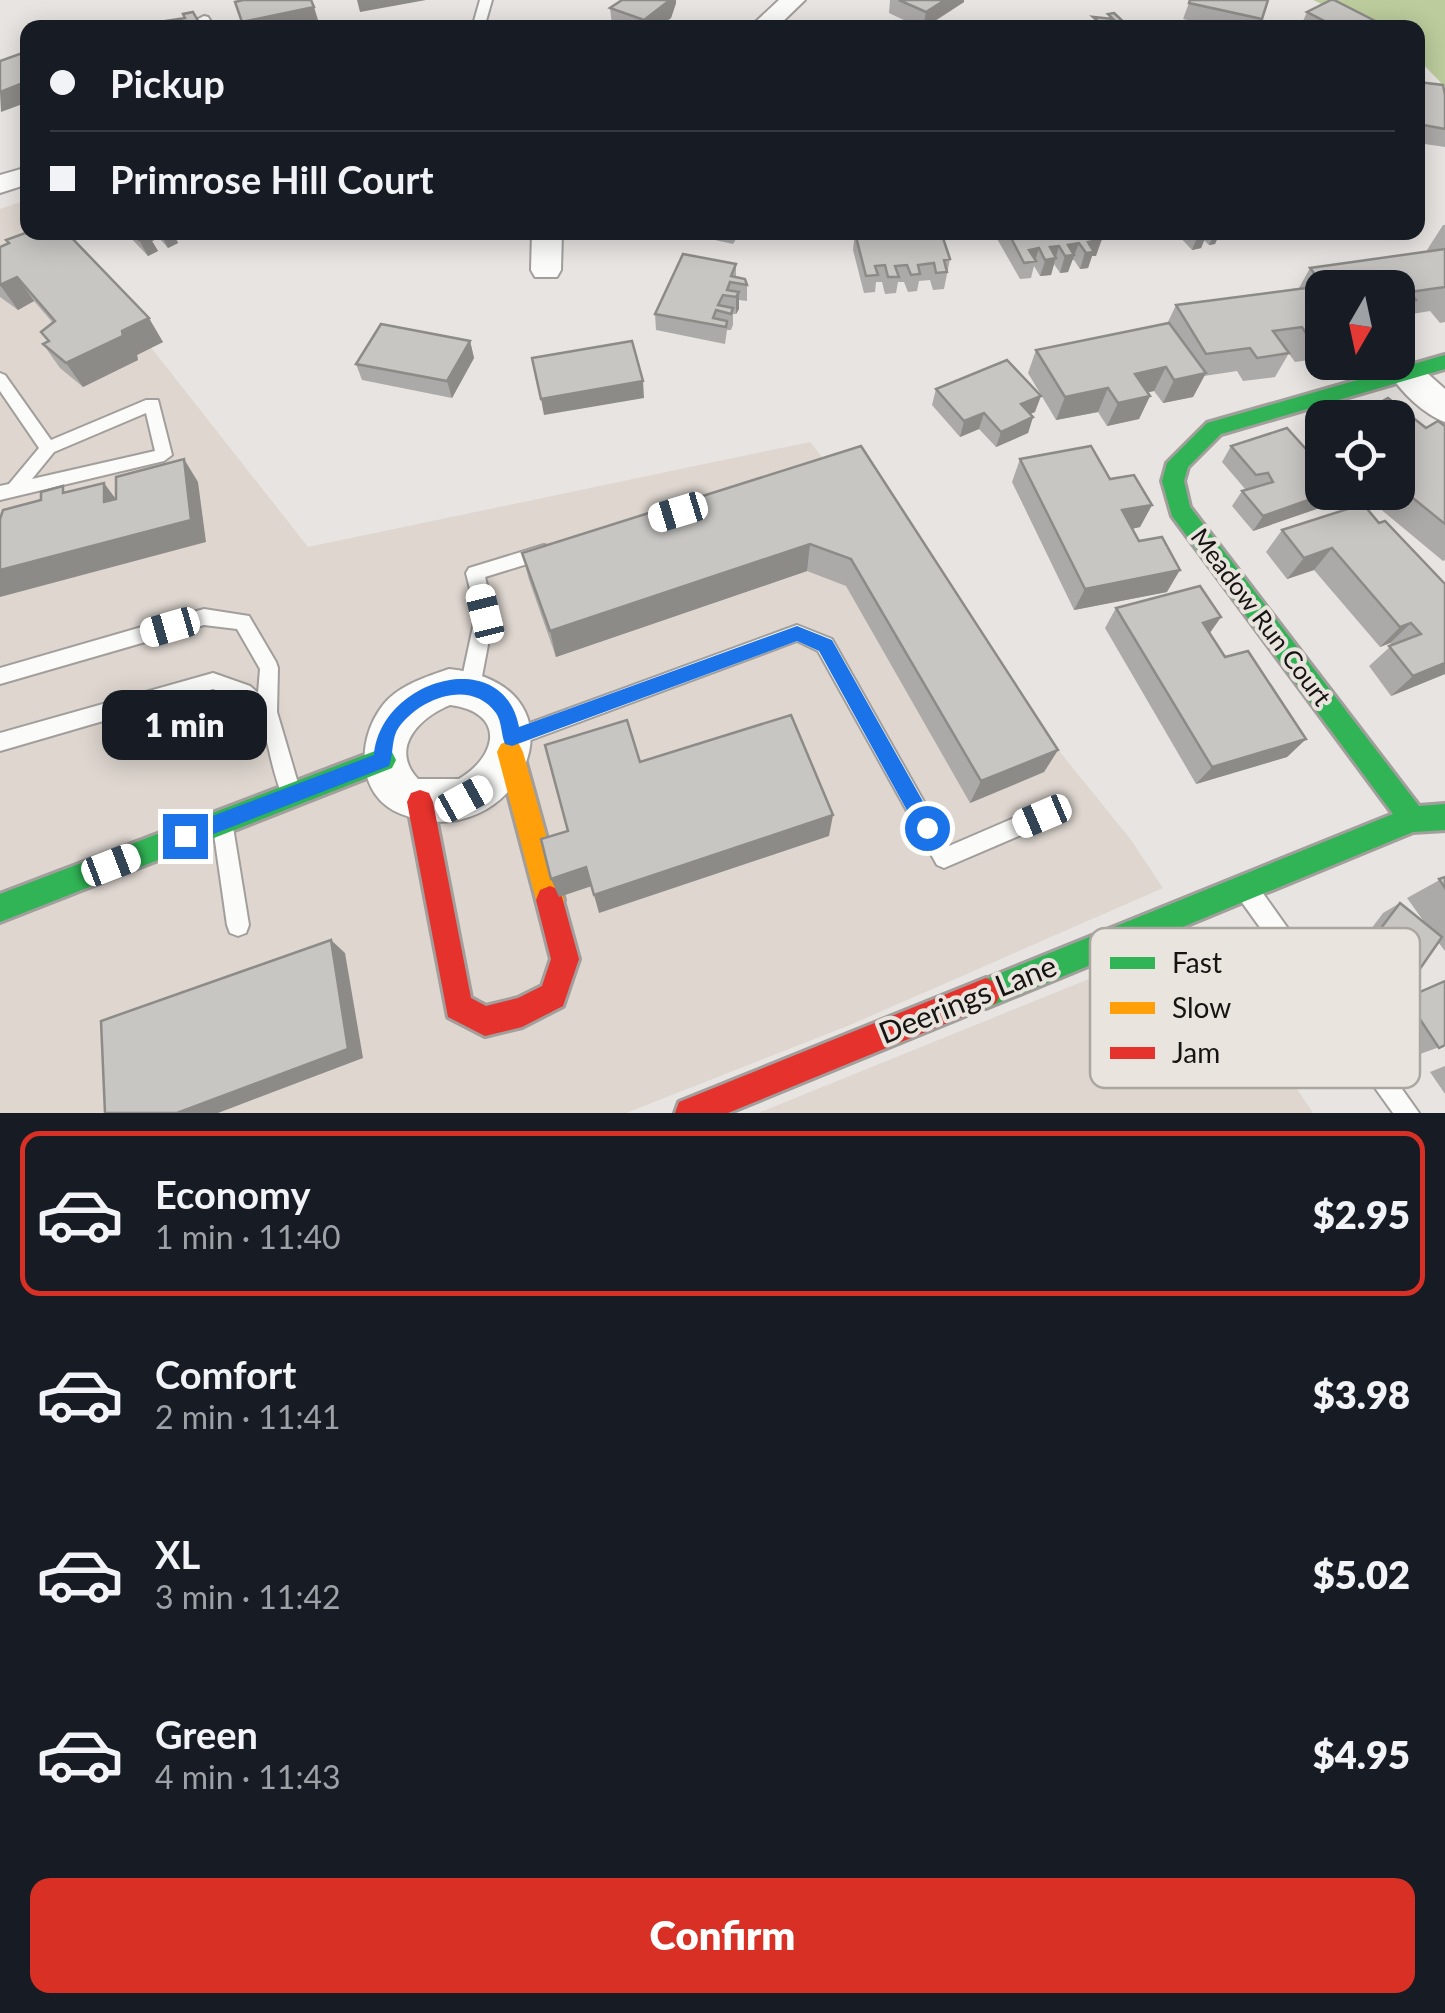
<!DOCTYPE html>
<html lang="en">
<head>
<meta charset="utf-8">
<style>
  :root { --surface:#171b24; --page:#242831; --text:#f1f3f6; --muted:#9ea1a6; --line:#363941; --accent:#d93025 }
  body { margin:0; font-family:Lato,sans-serif; background:var(--page); color:var(--text); height:100vh; display:flex; flex-direction:column; font-size:38px; white-space:nowrap }
  * { box-sizing:border-box; margin:0 }
  p { font-size:32px; color:var(--muted) }
  .icon { flex:none; width:55px; height:55px; fill:none; stroke:currentColor; stroke-width:2; stroke-linecap:round; stroke-linejoin:round }
  .map { position:relative; height:1113px; overflow:hidden }
  .drawer { display:flex; flex-direction:column; background:var(--surface); flex:1 }
  .drawer>* { flex:none }
  .guide { position:absolute; left:20px; top:20px; width:1405px; height:220px; border-radius:20px; box-shadow:0 5px 25px #0003; display:grid; align-content:center; height:220px; padding:0 30px; background:var(--surface) }
  .needle { width:65px; rotate:189deg }
  .controls { position:absolute; left:1305px; top:270px; display:grid; gap:20px }
  .controls a { display:grid; place-items:center; width:110px; height:110px; border-radius:20px; background:var(--surface); box-shadow:0 5px 25px #0003; font-size:50px }
  .end { position:absolute; width:45px; height:45px; margin:-22px; border:12px solid #1a73e8; background:#fff; box-shadow:0 0 0 5px #fff }
  .from { border-radius:50% }
  .bubble { position:absolute; height:70px; border-radius:20px; background:var(--surface); box-shadow:0 5px 25px #0003; font-size:32px; font-weight:800; line-height:70px; text-align:center }
  .car { position:absolute; width:30px; height:60px; margin:-30px -15px; border-radius:12px; box-shadow:0 0 8px 2px #0007; background:linear-gradient(#fff 24%,#345 0 40%,#fff 0 76%,#345 0 86%,#fff 0) }
  .guide b { display:flex; align-items:center; gap:35px; height:95px; font-size:38px }
  .guide b+b { border-top:2px solid var(--line) }
  .guide i { width:25px; height:25px; background:var(--text) }
  ul { padding:18px 0 0; list-style:none }
  li { display:flex; align-items:center; gap:30px; height:165px; margin:0 20px 15px; padding:0 10px; border:5px solid transparent; border-radius:20px }
  li div { flex:1 }
  li b { display:block; font-size:38px }
  li em { font-style:normal; font-weight:800 }
  li.current { border-color:var(--accent) }
  li>.icon { width:90px; height:90px; stroke-width:1.5 }
  .cta { display:flex; gap:20px; margin-top:auto; padding:20px 30px }
  .cta a { flex:1; height:115px; border-radius:20px; background:var(--accent); color:#fff; font-size:40px; font-weight:800; line-height:115px; text-align:center }
  .map>svg:first-child { display:block }
  .built { fill:#ded6cf }
  .forest { fill:#bccc9c }
  .lines { fill:none; stroke-linecap:round; stroke-linejoin:round }
  .lane-casing { stroke:#a19e9c; stroke-width:4 }
  .street-casing { stroke:#a19e9c; stroke-width:4 }
  .fast-casing { stroke:#a19e9c; stroke-width:6 }
  .slow-casing { stroke:#a19e9c; stroke-width:6 }
  .jam-casing { stroke:#a19e9c; stroke-width:6 }
  .lane { fill:#fbfbfa; fill-rule:evenodd }
  .street { fill:#fbfbfa; fill-rule:evenodd }
  .fast { fill:#30b455; fill-rule:evenodd }
  .slow { fill:#ff9f0a; fill-rule:evenodd }
  .jam { fill:#e5322d; fill-rule:evenodd }
  .wall { fill:#acaaa8 }
  .shaded-wall { fill:#8c8b88 }
  .building { fill:#c8c6c3; stroke:#8c8b88; stroke-width:2.5 }
  .route { fill:#1a73e8 }
  .labels { text-anchor:middle; stroke-width:8; stroke-linejoin:round; paint-order:stroke }
  .street-label { font-size:25px; fill:#161412; stroke:#eae4de }
  .near-street-label { font-size:30px; fill:#161412; stroke:#eae4de }
  .key { fill:#eae4de; stroke:#aaa6a1; stroke-width:2.5 }
  .key-label { font-size:28px; fill:#161412 }
</style>
</head>
<body>
<div class="map">
<svg width="1445" height="1113" viewBox="0 0 1445 1113">
  <rect width="100%" height="100%" fill="#e7e4e1"/>
  <g class="built">
    <path d="M27 200 28 232 61 233 308 547 810 442 1131 840 1163 888 850 1025 626 1113H0V209Z"/>
    <path d="M1195 936 1313 1113H758Z"/>
  </g>
  <path class="forest" d="M1313 0H1445V87L1418 59V28L1373 27Z"/>
  <g class="lines">
    <g class="lane-casing">
      <g id="lane">
        <path d="M480 0H492L484 28H472Z"/>
        <path d="M204 16 208 17 215 28H204L198 19Z"/>
        <path d="M0 373 5 375 51 440 146 400H158L172 455 164 461 0 500V486L9 484 39 448 0 391ZM146 413 155 451 32 479 54 452Z"/>
        <path d="M544 545 550 547 553 552 550 557 485 577 494 613 480 687 477 693 470 695 463 693 460 687 476 613 466 573 469 568Z"/>
        <path d="M204 609 249 616 276 662 278 668 277 712 300 790 297 797 290 800 283 797C260 743 278 713 213 689L0 751V733L213 673 250 686 258 693 260 669 237 629 204 625 0 684V668Z"/>
        <path d="M797 625 832 639 949 846 1042 806 1049 809 1052 816 1049 823 944 868 937 865 818 651 797 641 512 747 505 744 502 738 505 732Z"/>
        <path d="M223 817 230 820 233 827 249 925 246 933 238 936 230 933 227 925 213 827 216 820Z"/>
        <path d="M1249 882 1257 885 1419 1113H1393L1241 901 1238 893 1241 885Z"/>
      </g>
    </g>
    <g class="street-casing">
      <g id="street">
        <path d="M779 0H805L776 28H749Z"/>
        <path d="M28 167V184L0 193V175Z"/>
        <path d="M532 232H562L561 270 557 277H535L531 270Z"/>
        <path d="M1406 361 1418 365 1445 389V422C1425 415 1400 392 1390 373L1394 365Z"/>
        <path d="M449 669C599 685 518 860 401 814 356 796 356 740 383 705 399 685 426 677 449 669ZM450 705C505 712 499 755 459 779H418C389 748 419 718 450 705Z"/>
      </g>
    </g>
    <g class="fast-casing">
      <g id="fast">
        <path d="M1445 355V369L1221 434 1188 467 1184 481 1190 507 1419 806 1445 804V830L1413 832 986 1008 976 1003 971 993 976 983 1393 814 1172 516 1162 481 1167 463 1207 423Z"/>
        <path d="M383 748 392 752 396 760 392 768 0 922V894Z"/>
      </g>
    </g>
    <g class="slow-casing">
      <path id="slow" d="M510 740 519 744 523 752 564 900 560 910 550 914 540 910 536 900 497 752 501 744Z"/>
    </g>
    <g class="jam-casing">
      <g id="jam">
        <path d="M420 790 429 793 433 802 471 998 486 1006 518 998 542 986 551 959 536 900 540 890 550 886 560 890 579 959 563 1006 522 1027 485 1036 448 1017 407 802 411 793Z"/>
        <path d="M986 978 996 983 1001 993 996 1003 728 1113H675L679 1102Z"/>
      </g>
    </g>
    <use href="#lane" class="lane"/>
    <use href="#street" class="street"/>
    <use href="#fast" class="fast"/>
    <use href="#slow" class="slow"/>
    <use href="#jam" class="jam"/>
  </g>
  <g class="wall">
    <path d="M890 0H964V2L925 28H921L889 13Z"/>
    <path d="M1190 0 1262 19 1259 28H1221L1183 19Z"/>
    <path d="M676 3 671 18 657 28H620L612 25 610 8Z"/>
    <path d="M1307 12 1389 28H1300Z"/>
    <path d="M1418 82 1445 95V147L1418 143Z"/>
    <path d="M1443 225H1445V322L1440 323 1430 311 1406 315 1398 325V288H1322V358L1295 362 1287 351 1289 353 1275 377 1243 381 1237 371 1204 376 1193 397 1163 403 1154 391 1148 392 1150 396 1139 419 1107 426 1098 412 1056 420 1028 373 1036 350 1167 324 1176 305 1299 288 1310 268 1428 251 1427 250Z"/>
    <path d="M125 232H173L178 243 168 248 159 238 152 241 158 251 148 256Z"/>
    <path d="M399 232H440L434 240Z"/>
    <path d="M679 232H736V239L733 244Z"/>
    <path d="M998 232H1098L1096 256H1092L1088 268 1080 269 1074 260H1072L1068 272 1060 273 1054 264 1051 275 1040 276 1034 266 1031 278 1020 279 996 237Z"/>
    <path d="M1175 232H1238L1235 238 1227 240 1220 233 1215 244 1209 245 1204 240 1201 248 1192 250Z"/>
    <path d="M855 233 950 259 944 289 933 290 930 280 919 281 917 291 908 292 904 282H898L896 293 885 294 882 282H876L875 292 864 293 853 250Z"/>
    <path d="M0 247 163 342 137 355 138 360 83 387 60 368 43 344 48 342 41 332 53 323 34 301 18 310 0 297Z"/>
    <path d="M736 264V277L747 285V301L739 300V309L736 314H733V325L731 330H727L725 344 656 330 655 314Z"/>
    <path d="M470 341 474 358 452 398 362 380 356 364Z"/>
    <path d="M936 389 1035 412 1030 414 1033 417 1028 433 996 447 979 429 960 437 932 405Z"/>
    <path d="M1398 418 1426 428 1445 426V560L1443 561 1360 492H1398Z"/>
    <path d="M1322 441V461L1314 454Z"/>
    <path d="M861 446 1058 750 1044 772 970 803 846 586 807 571 556 657 529 580 522 553Z"/>
    <path d="M1231 446 1322 492H1340L1331 504 1253 531 1232 506 1242 491 1246 490 1222 462Z"/>
    <path d="M1020 459 1110 479 1152 505 1140 527 1132 529 1167 592 1074 610 1012 482Z"/>
    <path d="M1363 504 1445 674 1391 696 1369 666 1392 645 1390 643 1380 647 1314 570 1287 579 1266 552 1282 530Z"/>
    <path d="M1116 608 1221 617 1210 633 1225 657 1306 739 1287 757 1196 784 1105 628Z"/>
    <path d="M1445 877V951L1438 942 1415 976 1397 984 1356 949 1383 913 1400 903 1425 923 1407 898Z"/>
    <path d="M1445 981V1045L1420 1054 1389 1005Z"/>
    <path d="M1445 1066V1094L1430 1072Z"/>
  </g>
  <g class="shaded-wall">
    <path d="M357 0H426L360 12Z"/>
    <path d="M670 0H676V3L671 18 657 28H645L644 20Z"/>
    <path d="M945 0H964V2L923 28 926 12Z"/>
    <path d="M314 7 319 23 299 28H244L242 22Z"/>
    <path d="M28 81V102L1 112 0 92Z"/>
    <path d="M143 232H156L159 238 152 241 158 251 148 256 139 240Z"/>
    <path d="M160 232H173L178 243 168 248Z"/>
    <path d="M432 232H440L434 240Z"/>
    <path d="M1208 232 1201 248 1192 250 1199 233Z"/>
    <path d="M1215 232H1220L1215 244 1209 245Z"/>
    <path d="M1231 232H1238L1235 238 1227 240Z"/>
    <path d="M1102 239 1096 256H1092L1088 268 1080 269 1088 242Z"/>
    <path d="M1079 243 1068 272 1060 273 1068 245Z"/>
    <path d="M1059 246 1051 275 1040 276 1050 247Z"/>
    <path d="M1039 248 1035 261 1029 250Z"/>
    <path d="M17 277 34 301 18 310 0 285Z"/>
    <path d="M739 292V309L736 314V297Z"/>
    <path d="M1416 300 1399 324 1398 325V303Z"/>
    <path d="M149 318 163 342 137 355 138 360 83 387 66 363Z"/>
    <path d="M470 341 474 358 452 398 447 381Z"/>
    <path d="M1166 367 1154 391 1125 397 1135 374Z"/>
    <path d="M1206 373 1193 397 1163 403 1174 380Z"/>
    <path d="M643 381 644 398 544 415 541 399Z"/>
    <path d="M1108 388 1098 412 1056 420 1065 397Z"/>
    <path d="M1041 396 1035 412 1016 420 1021 404Z"/>
    <path d="M1150 396 1139 419 1107 426 1118 403Z"/>
    <path d="M984 413 979 429 960 437 964 421Z"/>
    <path d="M1033 417 1028 433 996 447 1001 432Z"/>
    <path d="M184 459 198 482 206 542 0 597V570Z"/>
    <path d="M104 483 121 506 104 502Z"/>
    <path d="M1331 492H1340L1331 504 1253 531 1263 516Z"/>
    <path d="M1152 505 1140 527 1111 533 1122 510Z"/>
    <path d="M810 544 807 571 556 657 550 631Z"/>
    <path d="M1332 548 1314 570 1287 579 1304 558Z"/>
    <path d="M1180 570 1167 592 1074 610 1085 589Z"/>
    <path d="M1221 617 1206 638 1203 623Z"/>
    <path d="M1411 623 1390 643 1380 647 1400 627Z"/>
    <path d="M1445 663V674L1391 696 1413 676Z"/>
    <path d="M1306 739 1287 757 1196 784 1212 767Z"/>
    <path d="M1058 750 1044 772 970 803 981 781Z"/>
    <path d="M833 815 829 836 599 913 594 895Z"/>
    <path d="M586 867 592 886 559 897 551 879Z"/>
    <path d="M331 940 345 953 363 1058 218 1113H177Z"/>
  </g>
  <g class="building">
    <path d="M243 0H311L314 7 242 22 235 2Z"/>
    <path d="M622 0H670L644 20 610 8Z"/>
    <path d="M899 0H945L926 12Z"/>
    <path d="M1190 0H1268L1262 19 1189 3Z"/>
    <path d="M1331 0H1334L1389 28H1338L1307 12Z"/>
    <path d="M193 12 202 28H149L147 24H168L166 21 185 18 183 14Z"/>
    <path d="M1114 13 1130 28H1076L1099 22 1093 17 1113 19 1108 14Z"/>
    <path d="M28 51V81L0 92V61Z"/>
    <path d="M1418 82 1443 85 1445 95V129L1418 124Z"/>
    <path d="M28 232H66L149 318 122 331 123 336 66 363 43 344 49 341 41 332 55 321 17 277 0 285V247L9 243 6 240Z"/>
    <path d="M132 232H147L149 235 139 240Z"/>
    <path d="M941 232 950 259 944 260 947 272 936 273 934 263 918 265 920 274 911 275 907 265 895 266 899 277H888L885 265 875 266 878 275 866 276 855 233Z"/>
    <path d="M1008 232H1098L1102 239 1088 242 1094 252 1086 253 1079 243 1068 245 1074 255 1065 256 1059 246 1050 247 1056 258 1045 260 1039 248 1029 250 1036 261 1024 263Z"/>
    <path d="M1445 249V287L1410 292 1416 300 1398 303V288H1326L1310 268Z"/>
    <path d="M683 254 736 264 731 276 745 279 747 285 730 282 727 290 739 292 736 297 723 295 718 305 733 308 731 314 716 310 713 318 727 321 726 327 655 314Z"/>
    <path d="M1306 288 1322 310V336L1309 338 1302 327 1273 331 1289 353 1257 358 1250 348 1206 354 1176 305Z"/>
    <path d="M1169 323 1206 373 1174 380 1166 367 1135 374 1150 396 1118 403 1108 388 1065 397 1036 350Z"/>
    <path d="M381 324 470 341 447 381 356 364Z"/>
    <path d="M632 341 643 381 541 399 532 358Z"/>
    <path d="M1007 360 1041 396 1021 404 1033 417 1001 432 984 413 964 421 936 389Z"/>
    <path d="M1388 398 1426 428 1438 421 1445 426V524L1398 486V418H1353Z"/>
    <path d="M1287 428 1322 467V492H1331L1263 516 1242 491 1273 482 1268 473 1256 475 1231 446Z"/>
    <path d="M861 446 1058 750 981 781 851 559 810 544 550 631 522 553Z"/>
    <path d="M1091 446 1110 479 1134 475 1152 505 1122 510 1139 541 1162 537 1180 570 1085 589 1020 459Z"/>
    <path d="M184 459 191 520 0 570V519L3 510 41 500V492L63 486V493L104 483V502L116 499V477Z"/>
    <path d="M1363 504 1379 523 1385 521 1445 584V663L1413 676 1389 646 1421 634 1411 623 1400 627 1332 548 1304 558 1282 530Z"/>
    <path d="M1200 586 1221 617 1203 623 1225 657 1248 651 1306 739 1212 767 1116 608Z"/>
    <path d="M791 715 833 815 594 895 586 867 551 879 541 839 568 831 545 745 627 720 640 762Z"/>
    <path d="M1445 877V888L1439 879Z"/>
    <path d="M1400 903 1442 937 1415 976 1372 940Z"/>
    <path d="M331 940 348 1049 177 1113H105L101 1021Z"/>
    <path d="M1445 981V1045L1439 1048 1406 998Z"/>
  </g>
  <path class="route" d="M797 626 832 640 934 821V834H920L819 651 797 641 512 746 505 744C501 734 502 722 496 713 471 678 420 698 399 727 391 738 394 753 389 766L185 845 175 836 178 829 374 755C380 680 503 643 519 727Z"/>
  <g class="labels">
    <g class="street-label">
      <text transform="translate(1261 617) rotate(53)" y="9">Meadow Run Court</text>
    </g>
    <g class="near-street-label">
      <text transform="translate(968 1000) rotate(-22)" y="10">Deerings Lane</text>
    </g>
  </g>
  <rect x="1090" y="928" width="330" height="160" rx="15" class="key"/>
  <rect x="1110" y="957" width="45" height="12" fill="#30b455"/>
  <rect x="1110" y="1002" width="45" height="12" fill="#ff9f0a"/>
  <rect x="1110" y="1047" width="45" height="12" fill="#e5322d"/>
  <g class="key-label">
    <text x="1172" y="973">Fast</text>
    <text x="1172" y="1018">Slow</text>
    <text x="1172" y="1063">Jam</text>
  </g>
</svg>
<div class="controls">
<a><svg class="needle" viewBox="-14 -14 28 28"><path d="M0-13l5 13h-10z" fill="#e53935"/><path d="M0 13l5-13h-10z" fill="#9ea1a6"/></svg></a>
<a><svg class="icon" aria-label="locate" viewBox="0 0 24 24"><circle cx="12" cy="12" r="6"/><path d="M12 2v4M12 18v4M2 12h4M18 12h4"/></svg></a>
</div>
<i class="end from" style="left:927px;top:828px"></i>
<i class="end" style="left:185px;top:836px"></i>
<div class="bubble" style="left:102px;top:690px;width:165px">1 min</div>
<i class="car" style="left:678px;top:512px;rotate:253deg"></i>
<i class="car" style="left:485px;top:614px;rotate:346deg"></i>
<i class="car" style="left:170px;top:627px;rotate:254deg"></i>
<i class="car" style="left:464px;top:799px;rotate:61deg"></i>
<i class="car" style="left:1042px;top:816px;rotate:247deg"></i>
<i class="car" style="left:111px;top:865px;rotate:69deg"></i>
<div class="guide">
<b><i class="from"></i>Pickup</b>
<b><i></i>Primrose Hill Court</b>
</div>
</div>
<section class="drawer">
<ul>
<li class="current"><svg class="icon" aria-label="car" viewBox="0 0 24 24"><path d="M5 17H2v-5l4-1 3-4h7l3 4 3 1v5h-3M9 17h6M6 11h13"/><circle cx="7" cy="17" r="2"/><circle cx="17" cy="17" r="2"/></svg><div><b>Economy</b><p>1 min · 11:40</p></div><em>$2.95</em></li>
<li><svg class="icon" aria-label="car" viewBox="0 0 24 24"><path d="M5 17H2v-5l4-1 3-4h7l3 4 3 1v5h-3M9 17h6M6 11h13"/><circle cx="7" cy="17" r="2"/><circle cx="17" cy="17" r="2"/></svg><div><b>Comfort</b><p>2 min · 11:41</p></div><em>$3.98</em></li>
<li><svg class="icon" aria-label="car" viewBox="0 0 24 24"><path d="M5 17H2v-5l4-1 3-4h7l3 4 3 1v5h-3M9 17h6M6 11h13"/><circle cx="7" cy="17" r="2"/><circle cx="17" cy="17" r="2"/></svg><div><b>XL</b><p>3 min · 11:42</p></div><em>$5.02</em></li>
<li><svg class="icon" aria-label="car" viewBox="0 0 24 24"><path d="M5 17H2v-5l4-1 3-4h7l3 4 3 1v5h-3M9 17h6M6 11h13"/><circle cx="7" cy="17" r="2"/><circle cx="17" cy="17" r="2"/></svg><div><b>Green</b><p>4 min · 11:43</p></div><em>$4.95</em></li>
</ul>
<div class="cta"><a>Confirm</a></div>
</section>
</body>
</html>
